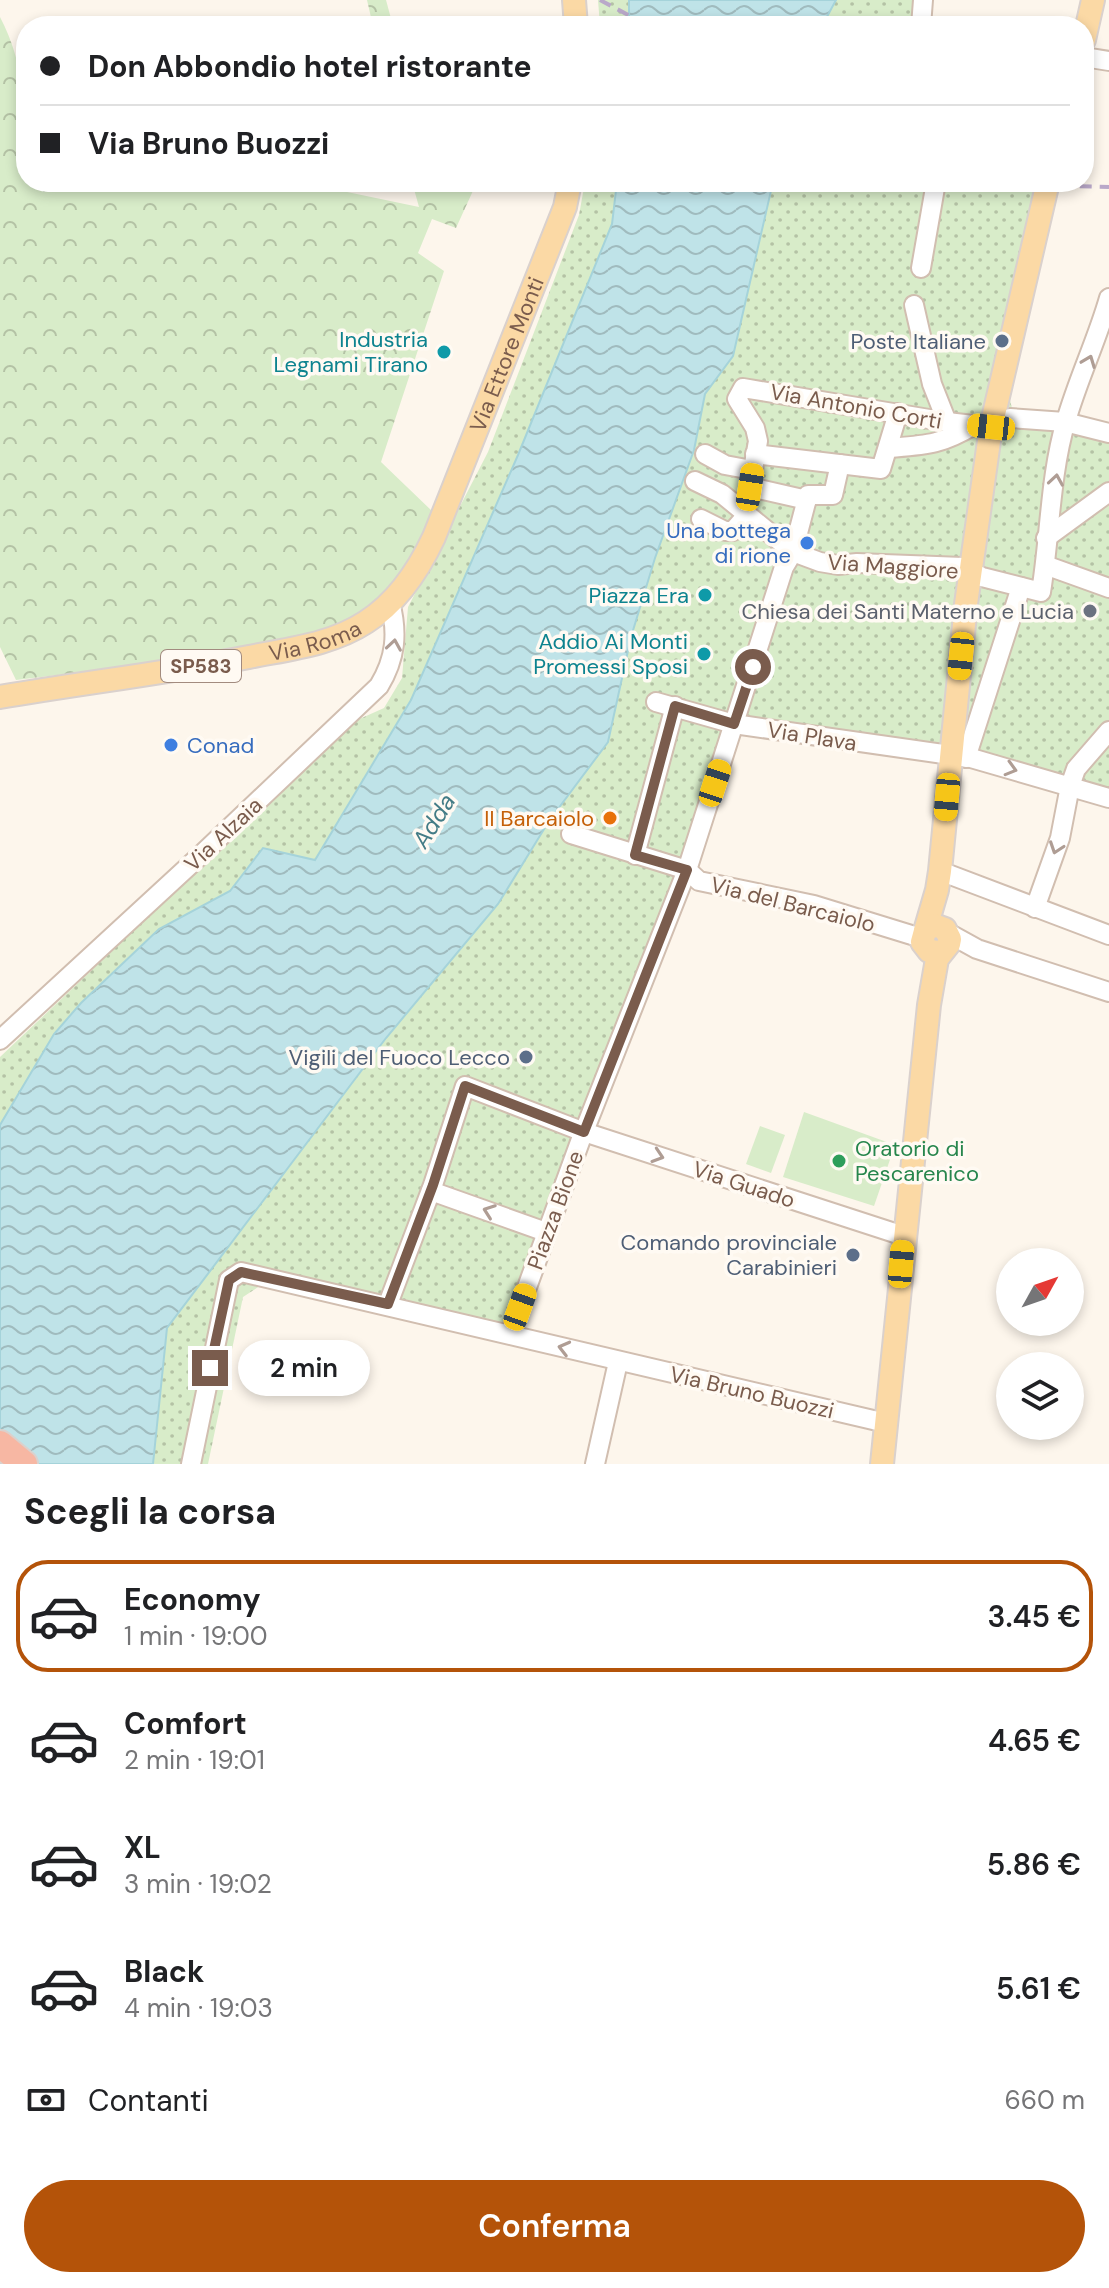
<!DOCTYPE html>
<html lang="it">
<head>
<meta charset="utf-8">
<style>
  :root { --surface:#fff; --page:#f6f6f6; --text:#202124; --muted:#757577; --line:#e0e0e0; --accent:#b45309 }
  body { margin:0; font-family:"DM Sans",sans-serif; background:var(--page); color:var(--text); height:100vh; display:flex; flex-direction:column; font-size:30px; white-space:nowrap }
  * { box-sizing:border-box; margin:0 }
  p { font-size:26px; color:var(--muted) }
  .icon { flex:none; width:44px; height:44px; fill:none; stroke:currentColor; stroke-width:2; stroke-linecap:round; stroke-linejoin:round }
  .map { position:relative; height:1464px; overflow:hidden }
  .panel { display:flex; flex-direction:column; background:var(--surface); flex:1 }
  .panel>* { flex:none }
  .hud { position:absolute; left:16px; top:16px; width:1078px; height:176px; border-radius:32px; box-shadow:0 4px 12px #0003; display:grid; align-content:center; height:176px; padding:0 24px; background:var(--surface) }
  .needle { width:52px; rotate:50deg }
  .controls { position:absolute; left:996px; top:1248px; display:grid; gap:16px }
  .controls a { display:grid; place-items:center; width:88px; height:88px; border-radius:50%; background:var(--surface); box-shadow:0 4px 12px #0003; font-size:40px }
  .end { position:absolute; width:36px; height:36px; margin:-18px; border:10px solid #7a5c4d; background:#fff; box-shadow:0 0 0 4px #fff }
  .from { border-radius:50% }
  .bubble { position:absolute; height:56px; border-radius:28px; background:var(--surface); box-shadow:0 4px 12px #0003; font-size:26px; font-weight:600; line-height:56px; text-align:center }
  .car { position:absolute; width:24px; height:48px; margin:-24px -12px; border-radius:10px; box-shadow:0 0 6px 2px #0007; background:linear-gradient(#f5c518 24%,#345 0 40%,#f5c518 0 76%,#345 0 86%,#f5c518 0) }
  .hud b { display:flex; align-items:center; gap:28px; height:76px; font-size:30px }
  .hud b+b { border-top:2px solid var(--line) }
  .hud i { width:20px; height:20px; background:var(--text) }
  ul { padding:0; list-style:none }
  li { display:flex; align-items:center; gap:24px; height:112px; margin:0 16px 12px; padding:0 8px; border:4px solid transparent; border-radius:32px }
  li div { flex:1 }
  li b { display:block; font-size:30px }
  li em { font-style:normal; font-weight:600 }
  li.selected { border-color:var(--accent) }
  li>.icon { width:72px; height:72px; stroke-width:1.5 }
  h2 { padding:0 24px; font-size:36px; line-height:96px }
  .pay { display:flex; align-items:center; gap:20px; height:88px; padding:0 24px; font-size:30px }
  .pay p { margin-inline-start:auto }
  .primary-button { display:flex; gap:16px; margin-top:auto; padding:16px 24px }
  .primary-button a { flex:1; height:92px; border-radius:48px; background:var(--accent); color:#fff; font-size:32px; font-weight:600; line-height:92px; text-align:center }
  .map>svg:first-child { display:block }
  .grass { fill:#d8ecc9 }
  .forest { fill:url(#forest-crowns) }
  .park { fill:url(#park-dots) }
  .water { fill:url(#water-waves); stroke:#a5d3da; stroke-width:2 }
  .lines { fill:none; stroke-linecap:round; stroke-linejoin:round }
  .minor-casing { stroke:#d1beb0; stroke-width:22 }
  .major-casing { stroke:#dad1cd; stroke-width:26 }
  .highway-casing { stroke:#dad1cd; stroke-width:30 }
  .minor { stroke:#fff; stroke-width:18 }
  .major { stroke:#fbd9a5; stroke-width:22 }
  .highway { stroke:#f7b7a3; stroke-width:26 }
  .rail { stroke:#b9a8c9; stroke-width:4; stroke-dasharray:12 8; stroke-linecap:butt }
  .oneway { stroke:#af9d94 }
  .route { stroke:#7a5c4d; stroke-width:10 }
  .service-dot { fill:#5c6f8a; stroke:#fffaf3; stroke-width:3 }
  .culture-dot { fill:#0f9aa8; stroke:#fffaf3; stroke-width:3 }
  .shop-dot { fill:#3f7fe0; stroke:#fffaf3; stroke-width:3 }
  .worship-dot { fill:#6b7280; stroke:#fffaf3; stroke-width:3 }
  .food-dot { fill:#e8710a; stroke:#fffaf3; stroke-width:3 }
  .leisure-dot { fill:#2e9e5b; stroke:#fffaf3; stroke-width:3 }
  .labels { text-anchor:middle; stroke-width:7; stroke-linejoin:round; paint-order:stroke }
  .shield { fill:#fffaf3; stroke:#a28b7f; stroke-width:2 }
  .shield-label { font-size:20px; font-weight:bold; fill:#7a5c4d }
  .culture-label { font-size:22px; fill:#0d838f; stroke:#fffaf3; text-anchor:end }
  .service-label { font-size:22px; fill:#4e5e75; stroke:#fffaf3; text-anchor:end }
  .street-label { font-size:22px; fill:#7a5c4d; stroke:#fffaf3 }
  .shop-label { font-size:22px; fill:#366cbe; stroke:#fffaf3; text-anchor:end }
  .worship-label { font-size:22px; fill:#5b616d; stroke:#fffaf3; text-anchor:end }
  .food-label { font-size:22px; fill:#c56008; stroke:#fffaf3; text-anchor:end }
  .leisure-label { font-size:22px; fill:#27864d; stroke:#fffaf3; text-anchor:start }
  .water-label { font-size:24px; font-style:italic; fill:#437c86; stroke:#fffaf3 }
</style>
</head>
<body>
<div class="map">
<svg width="1109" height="1464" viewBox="0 0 1109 1464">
  <defs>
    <pattern id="forest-crowns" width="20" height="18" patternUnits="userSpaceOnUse" patternTransform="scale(2)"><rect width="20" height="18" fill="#d8ecc9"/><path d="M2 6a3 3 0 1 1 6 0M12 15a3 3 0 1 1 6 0" fill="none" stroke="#b4c2a5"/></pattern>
    <pattern id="park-dots" width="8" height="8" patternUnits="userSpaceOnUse" patternTransform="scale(2)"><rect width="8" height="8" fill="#d8ecc9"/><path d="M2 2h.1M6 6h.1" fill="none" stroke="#b4c2a5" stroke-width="1.8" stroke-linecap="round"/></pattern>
    <pattern id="water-waves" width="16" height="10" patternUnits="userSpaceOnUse" patternTransform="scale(2)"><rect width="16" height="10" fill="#bfe3e8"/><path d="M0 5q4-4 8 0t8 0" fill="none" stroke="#a0bbbe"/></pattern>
  </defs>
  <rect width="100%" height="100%" fill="#fdf6ec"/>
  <g class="grass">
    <path d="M804 1112 895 1145 874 1206 783 1177Z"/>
    <path d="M760 1126 785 1135 771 1173 746 1164Z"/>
  </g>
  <g class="forest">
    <path d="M367 0H386L393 26H373Z"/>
    <path d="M0 17C28 70 26 124 26 182H314L328 188 419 207 412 182H477L456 228 432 219 418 253 444 271 381 462 432 511C417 549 397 586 363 610 329 634 286 639 247 646 171 661 94 671 16 680L0 647Z"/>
  </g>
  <g class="park">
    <path d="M598 0H929L925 26H600Z"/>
    <path d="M585 182H1043L1004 378 1016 423 1109 433V802L928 750 736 727 695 876 508 1332 269 1280 243 1297 208 1464H0V1057L355 721 384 708 402 678 408 607 488 452 579 215Z"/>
  </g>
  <g class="water">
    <path d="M629 0H836L822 26H629Z"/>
    <path d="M617 182H773L733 356 705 394 694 450 655 558 631 637 608 742 549 821 498 904 386 1038 167 1328 153 1464H0V1125L54 1034 81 1003 159 929 230 891 263 848 315 860 411 700 518 455 612 224Z"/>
  </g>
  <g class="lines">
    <g class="minor-casing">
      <g id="minor">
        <path d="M921 26 923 0"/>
        <path d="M1084 57 1109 61"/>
        <path d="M921 268 936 182"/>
        <path d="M914 305 932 384 947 422"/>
        <path d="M889 448C926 445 941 445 974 425"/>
        <path d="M705 454 725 465 752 470"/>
        <path d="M755 454 881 469 898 413"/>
        <path d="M695 481 722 494 793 552 820 562 838 565 857 563 963 567 982 577 1041 592C1050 537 1050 474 1066 421 1078 379 1097 340 1109 298"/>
        <path d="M807 500 750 487 758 441 755 428 737 399 743 388 947 422 991 427 1010 418 1065 422 1109 433"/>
        <path d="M701 519 725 531H733L747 515"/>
        <path d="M1046 538 1109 492"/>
        <path d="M1045 565 1109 588"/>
        <path d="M656 702 734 724 971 758 1109 798"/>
        <path d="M966 758 1021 587"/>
        <path d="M571 834 687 870 699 881 814 905 918 937 925 931"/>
        <path d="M635 855 675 706"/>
        <path d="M940 871 1109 935"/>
        <path d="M1035 908 1060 838 1070 786 1076 769 1109 731"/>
        <path d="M948 933 977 949 1109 992"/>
        <path d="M0 1040 203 853 379 686C396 658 398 633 390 602"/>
        <path d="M431 1191 546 1232"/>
        <path d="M388 1304 433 1185 465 1086 584 1132 904 1236"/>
        <path d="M510 1334 581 1139 687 870 784 567 793 552 808 495H833L840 464"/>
        <path d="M191 1464 229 1280 241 1272 886 1423"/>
        <path d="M595 1464 618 1362"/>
      </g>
    </g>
    <g class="major-casing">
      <g id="major">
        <path d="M574 0 576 26"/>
        <path d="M1084 40 1093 0"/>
        <path id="s1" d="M0 697C83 683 166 673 249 657 288 649 331 645 366 622 396 603 419 569 434 537L565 207 570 182"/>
        <path d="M925 931 937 890 940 871 966 604 991 427 1048 182"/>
        <path d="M882 1464 929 1005 937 959 949 944 950 939 945 929 934 925 925 931 922 942 929 951 940 952"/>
      </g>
    </g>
    <g class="highway-casing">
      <path id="highway" d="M0 1444 24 1464"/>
    </g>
    <use href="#minor" class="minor"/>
    <use href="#major" class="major"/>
    <use href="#highway" class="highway"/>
    <g class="rail">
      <path d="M600 0 649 26"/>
      <path d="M1040 182 1068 186 1109 187"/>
    </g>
  </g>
  <defs><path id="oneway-chevron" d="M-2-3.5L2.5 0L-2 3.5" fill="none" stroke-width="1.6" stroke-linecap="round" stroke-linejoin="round" transform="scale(2)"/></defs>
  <g class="oneway">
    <use href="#oneway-chevron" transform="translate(1089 361) rotate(-69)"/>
    <use href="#oneway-chevron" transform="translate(1056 480) rotate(-81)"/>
    <use href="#oneway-chevron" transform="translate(394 645) rotate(-81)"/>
    <use href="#oneway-chevron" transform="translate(1011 769) rotate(16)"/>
    <use href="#oneway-chevron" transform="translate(1056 848) rotate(109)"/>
    <use href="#oneway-chevron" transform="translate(658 1156) rotate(18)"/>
    <use href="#oneway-chevron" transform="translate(489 1211) rotate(-160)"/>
    <use href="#oneway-chevron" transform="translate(564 1348) rotate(-166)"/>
  </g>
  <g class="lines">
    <path class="route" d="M210 1368 229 1280 241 1272 388 1304 433 1185 465 1086 584 1132 687 870 635 855 675 706 734 724 753 667"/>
  </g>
  <g class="service-dot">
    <circle cx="1002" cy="341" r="8"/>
    <circle cx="526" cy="1057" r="8"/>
    <circle cx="853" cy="1255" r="8"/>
  </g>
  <g class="culture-dot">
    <circle cx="444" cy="352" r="8"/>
    <circle cx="705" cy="595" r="8"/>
    <circle cx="704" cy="654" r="8"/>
  </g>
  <g class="shop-dot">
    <circle cx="807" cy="543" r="8"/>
    <circle cx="171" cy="745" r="8"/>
  </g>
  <circle class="worship-dot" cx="1090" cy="611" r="8"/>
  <circle class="food-dot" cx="610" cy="818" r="8"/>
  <circle class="leisure-dot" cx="839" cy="1161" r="8"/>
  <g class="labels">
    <rect class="shield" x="161" y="650" width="80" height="32" rx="6"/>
    <g class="shield-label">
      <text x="201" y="673">SP583</text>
    </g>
    <g class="culture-label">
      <text x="428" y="347">Industria<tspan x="428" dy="25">Legnami Tirano</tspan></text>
      <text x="689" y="603">Piazza Era</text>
      <text x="688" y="649">Addio Ai Monti<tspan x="688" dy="25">Promessi Sposi</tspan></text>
    </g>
    <g class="service-label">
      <text x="986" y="349">Poste Italiane</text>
      <text x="510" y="1065">Vigili del Fuoco Lecco</text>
      <text x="837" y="1250">Comando provinciale<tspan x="837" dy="25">Carabinieri</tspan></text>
    </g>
    <g class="street-label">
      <text dy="8" stroke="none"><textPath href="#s1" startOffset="682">Via Ettore Monti</textPath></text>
      <text transform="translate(856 406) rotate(10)" y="8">Via Antonio Corti</text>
      <text transform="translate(893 566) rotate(4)" y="8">Via Maggiore</text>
      <text dy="8" stroke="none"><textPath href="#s1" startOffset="320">Via Roma</textPath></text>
      <text transform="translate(812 736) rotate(9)" y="8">Via Plava</text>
      <text transform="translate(223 834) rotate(-43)" y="8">Via Alzaia</text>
      <text transform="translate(793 904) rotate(14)" y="8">Via del Barcaiolo</text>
      <text transform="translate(744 1184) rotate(18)" y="8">Via Guado</text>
      <text transform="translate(555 1210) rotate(-70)" y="8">Piazza Bione</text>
      <text transform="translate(752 1392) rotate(13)" y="8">Via Bruno Buozzi</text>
    </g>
    <g class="shop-label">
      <text x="791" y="538">Una bottega<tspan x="791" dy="25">di rione</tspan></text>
      <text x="187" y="753" text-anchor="start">Conad</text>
    </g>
    <g class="worship-label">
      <text x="1074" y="619">Chiesa dei Santi Materno e Lucia</text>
    </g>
    <g class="food-label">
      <text x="594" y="826">Il Barcaiolo</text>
    </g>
    <g class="leisure-label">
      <text x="855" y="1156">Oratorio di<tspan x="855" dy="25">Pescarenico</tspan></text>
    </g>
    <g class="water-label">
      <text transform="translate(434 821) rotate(-58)" y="8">Adda</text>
    </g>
  </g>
</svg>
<div class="controls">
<a><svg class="needle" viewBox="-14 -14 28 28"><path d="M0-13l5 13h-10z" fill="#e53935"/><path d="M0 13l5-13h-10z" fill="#757577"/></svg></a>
<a><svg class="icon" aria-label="layers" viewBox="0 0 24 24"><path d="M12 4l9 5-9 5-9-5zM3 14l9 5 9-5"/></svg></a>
</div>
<i class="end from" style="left:753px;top:667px"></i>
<i class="end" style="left:210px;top:1368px"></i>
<div class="bubble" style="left:238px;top:1340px;width:132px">2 min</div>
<i class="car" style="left:991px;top:427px;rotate:276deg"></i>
<i class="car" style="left:750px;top:487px;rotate:9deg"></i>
<i class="car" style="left:961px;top:656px;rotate:186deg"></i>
<i class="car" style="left:715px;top:783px;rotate:18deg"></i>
<i class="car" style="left:947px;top:797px;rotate:185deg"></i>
<i class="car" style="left:901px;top:1264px;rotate:5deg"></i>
<i class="car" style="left:520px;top:1307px;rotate:20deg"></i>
<div class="hud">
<b><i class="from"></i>Don Abbondio hotel ristorante</b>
<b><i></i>Via Bruno Buozzi</b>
</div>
</div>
<section class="panel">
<h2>Scegli la corsa</h2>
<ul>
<li class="selected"><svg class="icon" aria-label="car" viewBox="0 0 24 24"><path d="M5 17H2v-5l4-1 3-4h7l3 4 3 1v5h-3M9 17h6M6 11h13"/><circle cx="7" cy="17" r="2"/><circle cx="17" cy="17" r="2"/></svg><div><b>Economy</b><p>1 min · 19:00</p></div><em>3.45 €</em></li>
<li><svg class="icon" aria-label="car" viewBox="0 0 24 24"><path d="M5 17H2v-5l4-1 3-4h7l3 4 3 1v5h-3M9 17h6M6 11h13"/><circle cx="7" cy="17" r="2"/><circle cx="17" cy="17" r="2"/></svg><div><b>Comfort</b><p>2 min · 19:01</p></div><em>4.65 €</em></li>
<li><svg class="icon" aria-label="car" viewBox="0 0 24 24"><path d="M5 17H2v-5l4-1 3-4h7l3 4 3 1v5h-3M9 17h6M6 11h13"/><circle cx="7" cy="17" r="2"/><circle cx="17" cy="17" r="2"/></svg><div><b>XL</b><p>3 min · 19:02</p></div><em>5.86 €</em></li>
<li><svg class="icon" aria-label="car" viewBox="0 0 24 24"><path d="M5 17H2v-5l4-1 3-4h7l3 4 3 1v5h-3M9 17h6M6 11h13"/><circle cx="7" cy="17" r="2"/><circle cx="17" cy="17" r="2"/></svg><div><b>Black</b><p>4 min · 19:03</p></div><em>5.61 €</em></li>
</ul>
<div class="pay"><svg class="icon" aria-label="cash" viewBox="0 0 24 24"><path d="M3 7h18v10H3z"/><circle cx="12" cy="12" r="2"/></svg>Contanti<p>660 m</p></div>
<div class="primary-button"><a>Conferma</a></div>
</section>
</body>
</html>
